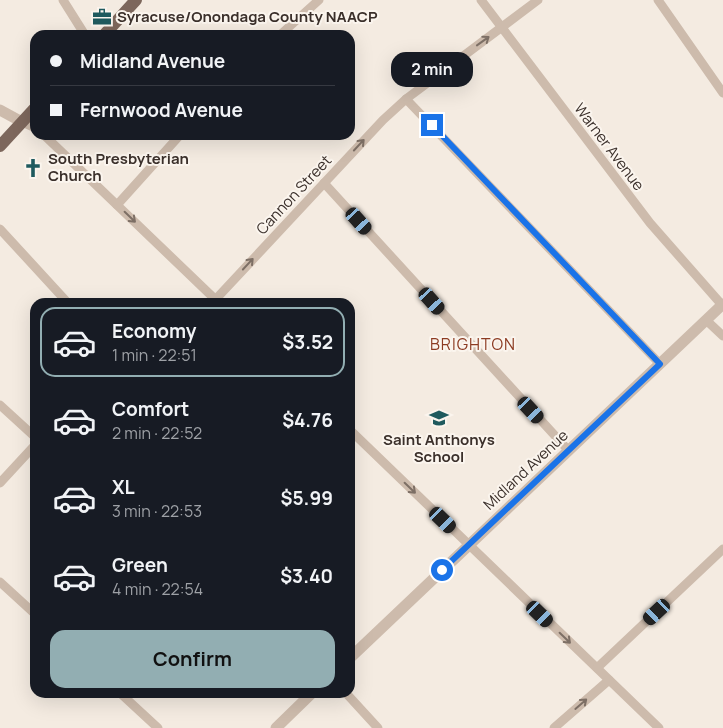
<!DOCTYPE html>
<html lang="en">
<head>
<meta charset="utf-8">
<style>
  :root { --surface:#171b24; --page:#20242c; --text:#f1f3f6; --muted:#9ea1a6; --line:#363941; --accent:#92aeb2 }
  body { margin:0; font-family:Manrope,sans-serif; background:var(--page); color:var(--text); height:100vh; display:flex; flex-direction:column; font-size:19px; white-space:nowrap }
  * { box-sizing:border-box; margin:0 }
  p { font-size:16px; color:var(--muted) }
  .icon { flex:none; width:28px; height:28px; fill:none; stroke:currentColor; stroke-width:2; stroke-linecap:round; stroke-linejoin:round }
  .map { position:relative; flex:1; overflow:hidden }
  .drawer { position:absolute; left:30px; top:298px; width:325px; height:400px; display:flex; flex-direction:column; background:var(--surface); border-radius:15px; box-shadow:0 5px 20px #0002 }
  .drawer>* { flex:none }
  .banner { position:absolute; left:30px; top:30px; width:325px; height:110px; border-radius:15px; box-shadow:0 5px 20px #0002; display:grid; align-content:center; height:110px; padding:0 20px; background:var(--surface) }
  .end { position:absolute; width:22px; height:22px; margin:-11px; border:6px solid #1a73e8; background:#fff; box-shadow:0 0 0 2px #fff }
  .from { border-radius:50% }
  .bubble { position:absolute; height:35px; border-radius:15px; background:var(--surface); box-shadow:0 5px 20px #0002; font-size:16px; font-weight:700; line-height:35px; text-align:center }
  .car { position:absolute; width:15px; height:30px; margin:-15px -8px; border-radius:6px; box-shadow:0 0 4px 1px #0007; background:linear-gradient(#222 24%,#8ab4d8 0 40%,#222 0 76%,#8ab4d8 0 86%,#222 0) }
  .banner b { display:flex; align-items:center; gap:18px; height:48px; font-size:19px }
  .banner b+b { border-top:1px solid var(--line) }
  .banner i { width:12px; height:12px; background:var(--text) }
  ul { padding:9px 0 0; list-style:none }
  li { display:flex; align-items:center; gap:15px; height:70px; margin:0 10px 8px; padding:0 10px; border:2px solid transparent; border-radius:15px }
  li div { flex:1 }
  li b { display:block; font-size:19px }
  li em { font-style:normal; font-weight:700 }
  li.selected { border-color:var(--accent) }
  li>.icon { width:45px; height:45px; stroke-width:1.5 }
  .action { display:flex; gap:10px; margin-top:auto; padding:10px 20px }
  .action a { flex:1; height:58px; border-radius:15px; background:var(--accent); color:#111; font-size:20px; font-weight:700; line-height:58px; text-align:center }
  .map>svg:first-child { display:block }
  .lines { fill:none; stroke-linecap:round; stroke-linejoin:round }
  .minor { stroke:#cdbbac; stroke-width:9 }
  .tertiary { stroke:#cdbbac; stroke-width:11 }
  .primary { stroke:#7d675c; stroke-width:12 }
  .oneway { stroke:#7d6f65 }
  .route { stroke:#1a73e8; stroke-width:6 }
  .labels { text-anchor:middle; stroke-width:4; stroke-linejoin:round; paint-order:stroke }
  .poi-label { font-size:15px; font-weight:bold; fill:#3b302b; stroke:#fbf5ee; text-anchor:start }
  .street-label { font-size:15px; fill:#3b302b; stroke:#fbf5ee }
  .neighbourhood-label { font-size:16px; letter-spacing:1px; fill:#8c3b22; stroke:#fbf5ee }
</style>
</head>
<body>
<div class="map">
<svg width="723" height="728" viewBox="0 0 723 728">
  <rect width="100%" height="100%" fill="#f4ebe1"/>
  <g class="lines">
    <g class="minor">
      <path d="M63 0 85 35"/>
      <path d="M481 0 650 223 722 305"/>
      <path d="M658 0 723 93"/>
      <path d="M280 35 319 0"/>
      <path d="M406 99 660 364"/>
      <path d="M22 122 35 128"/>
      <path d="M44 135 218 302"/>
      <path d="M324 183 569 451"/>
      <path d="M117 205 180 135"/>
      <path d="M0 229 67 302"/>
      <path d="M215 300 383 120 406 99 538 0"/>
      <path d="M706 320 723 336"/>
      <path d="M0 405 35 437"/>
      <path d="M350 430 659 728"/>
      <path d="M0 483 35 445"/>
      <path d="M0 582 35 614"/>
      <path d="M597 668 723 549"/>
      <path d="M119 692 158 728"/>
      <path d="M345 692 378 728"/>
      <path d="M554 728 609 680"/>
    </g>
    <g class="tertiary">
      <path d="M0 110 22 122"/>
      <path d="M350 658 723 304"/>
      <path d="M276 728 313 692"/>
    </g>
    <g class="primary">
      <path d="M104 35 136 0"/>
      <path d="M0 146 35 108"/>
    </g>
  </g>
  <defs><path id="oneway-shaft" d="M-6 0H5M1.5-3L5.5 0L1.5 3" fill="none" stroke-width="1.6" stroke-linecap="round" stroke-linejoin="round" transform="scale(1.25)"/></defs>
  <g class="oneway">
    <use href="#oneway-shaft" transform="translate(483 41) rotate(-36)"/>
    <use href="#oneway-shaft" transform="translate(359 145) rotate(-47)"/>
    <use href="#oneway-shaft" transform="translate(130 217) rotate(44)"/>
    <use href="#oneway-shaft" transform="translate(248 264) rotate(-47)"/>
    <use href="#oneway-shaft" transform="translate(410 488) rotate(44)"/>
    <use href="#oneway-shaft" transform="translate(565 638) rotate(44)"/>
    <use href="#oneway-shaft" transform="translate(581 704) rotate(-41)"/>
  </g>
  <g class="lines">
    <path class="route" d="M432 125 660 364 442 570"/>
  </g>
  <defs>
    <g id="office-bare" transform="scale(1.5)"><path d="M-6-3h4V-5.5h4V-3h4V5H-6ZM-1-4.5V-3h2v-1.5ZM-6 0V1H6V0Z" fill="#1f5a5e" stroke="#fbf5ee" stroke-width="2.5" paint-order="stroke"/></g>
    <g id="church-bare" transform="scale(1.5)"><path d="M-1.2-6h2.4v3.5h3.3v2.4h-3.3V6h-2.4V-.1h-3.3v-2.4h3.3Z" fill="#1f5a5e" stroke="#fbf5ee" stroke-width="2.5" paint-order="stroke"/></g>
    <g id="school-bare" transform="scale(1.5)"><path d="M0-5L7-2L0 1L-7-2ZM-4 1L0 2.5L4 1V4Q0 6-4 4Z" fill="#1f5a5e" stroke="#fbf5ee" stroke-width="2.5" paint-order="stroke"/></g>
  </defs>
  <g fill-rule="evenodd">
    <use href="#office-bare" x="102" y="17"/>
    <use href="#church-bare" x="33" y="168"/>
    <use href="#school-bare" x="439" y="418"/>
  </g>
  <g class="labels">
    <g class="poi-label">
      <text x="117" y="22">Syracuse/Onondaga County NAACP</text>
      <text x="48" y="164">South Presbyterian<tspan x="48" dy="17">Church</tspan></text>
      <text x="439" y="445" text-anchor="middle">Saint Anthonys<tspan x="439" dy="17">School</tspan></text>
    </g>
    <g class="street-label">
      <text transform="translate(609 147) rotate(53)" y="5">Warner Avenue</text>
      <text transform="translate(294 195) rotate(-47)" y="5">Cannon Street</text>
      <text transform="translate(526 470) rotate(-43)" y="5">Midland Avenue</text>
    </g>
    <g class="neighbourhood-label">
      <text x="473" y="350">BRIGHTON</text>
    </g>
  </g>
</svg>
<i class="end from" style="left:442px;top:570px"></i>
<i class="end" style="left:432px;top:125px"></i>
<div class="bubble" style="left:391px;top:52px;width:82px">2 min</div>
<i class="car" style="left:359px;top:221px;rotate:138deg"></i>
<i class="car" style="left:432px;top:301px;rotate:138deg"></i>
<i class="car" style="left:531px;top:410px;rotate:137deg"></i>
<i class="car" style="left:443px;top:520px;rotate:134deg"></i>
<i class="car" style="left:657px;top:612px;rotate:227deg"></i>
<i class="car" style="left:540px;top:614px;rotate:134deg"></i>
<div class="banner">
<b><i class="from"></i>Midland Avenue</b>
<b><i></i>Fernwood Avenue</b>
</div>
<section class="drawer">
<ul>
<li class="selected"><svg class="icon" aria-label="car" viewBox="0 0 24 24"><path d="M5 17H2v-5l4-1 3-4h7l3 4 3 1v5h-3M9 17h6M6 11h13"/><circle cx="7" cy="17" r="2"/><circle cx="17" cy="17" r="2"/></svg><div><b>Economy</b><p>1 min · 22:51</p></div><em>$3.52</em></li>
<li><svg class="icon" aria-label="car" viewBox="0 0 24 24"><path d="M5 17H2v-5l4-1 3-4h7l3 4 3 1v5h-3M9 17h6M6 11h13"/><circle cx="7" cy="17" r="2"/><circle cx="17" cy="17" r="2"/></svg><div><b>Comfort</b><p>2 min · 22:52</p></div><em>$4.76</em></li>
<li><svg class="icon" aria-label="car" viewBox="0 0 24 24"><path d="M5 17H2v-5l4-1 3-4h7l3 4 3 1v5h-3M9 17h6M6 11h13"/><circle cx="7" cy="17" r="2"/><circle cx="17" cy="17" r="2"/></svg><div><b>XL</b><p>3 min · 22:53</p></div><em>$5.99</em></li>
<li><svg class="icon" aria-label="car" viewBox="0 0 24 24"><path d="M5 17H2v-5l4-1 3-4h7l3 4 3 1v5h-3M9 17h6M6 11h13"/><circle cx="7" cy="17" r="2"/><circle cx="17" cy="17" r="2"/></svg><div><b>Green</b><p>4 min · 22:54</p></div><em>$3.40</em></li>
</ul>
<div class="action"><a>Confirm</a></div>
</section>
</div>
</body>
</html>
